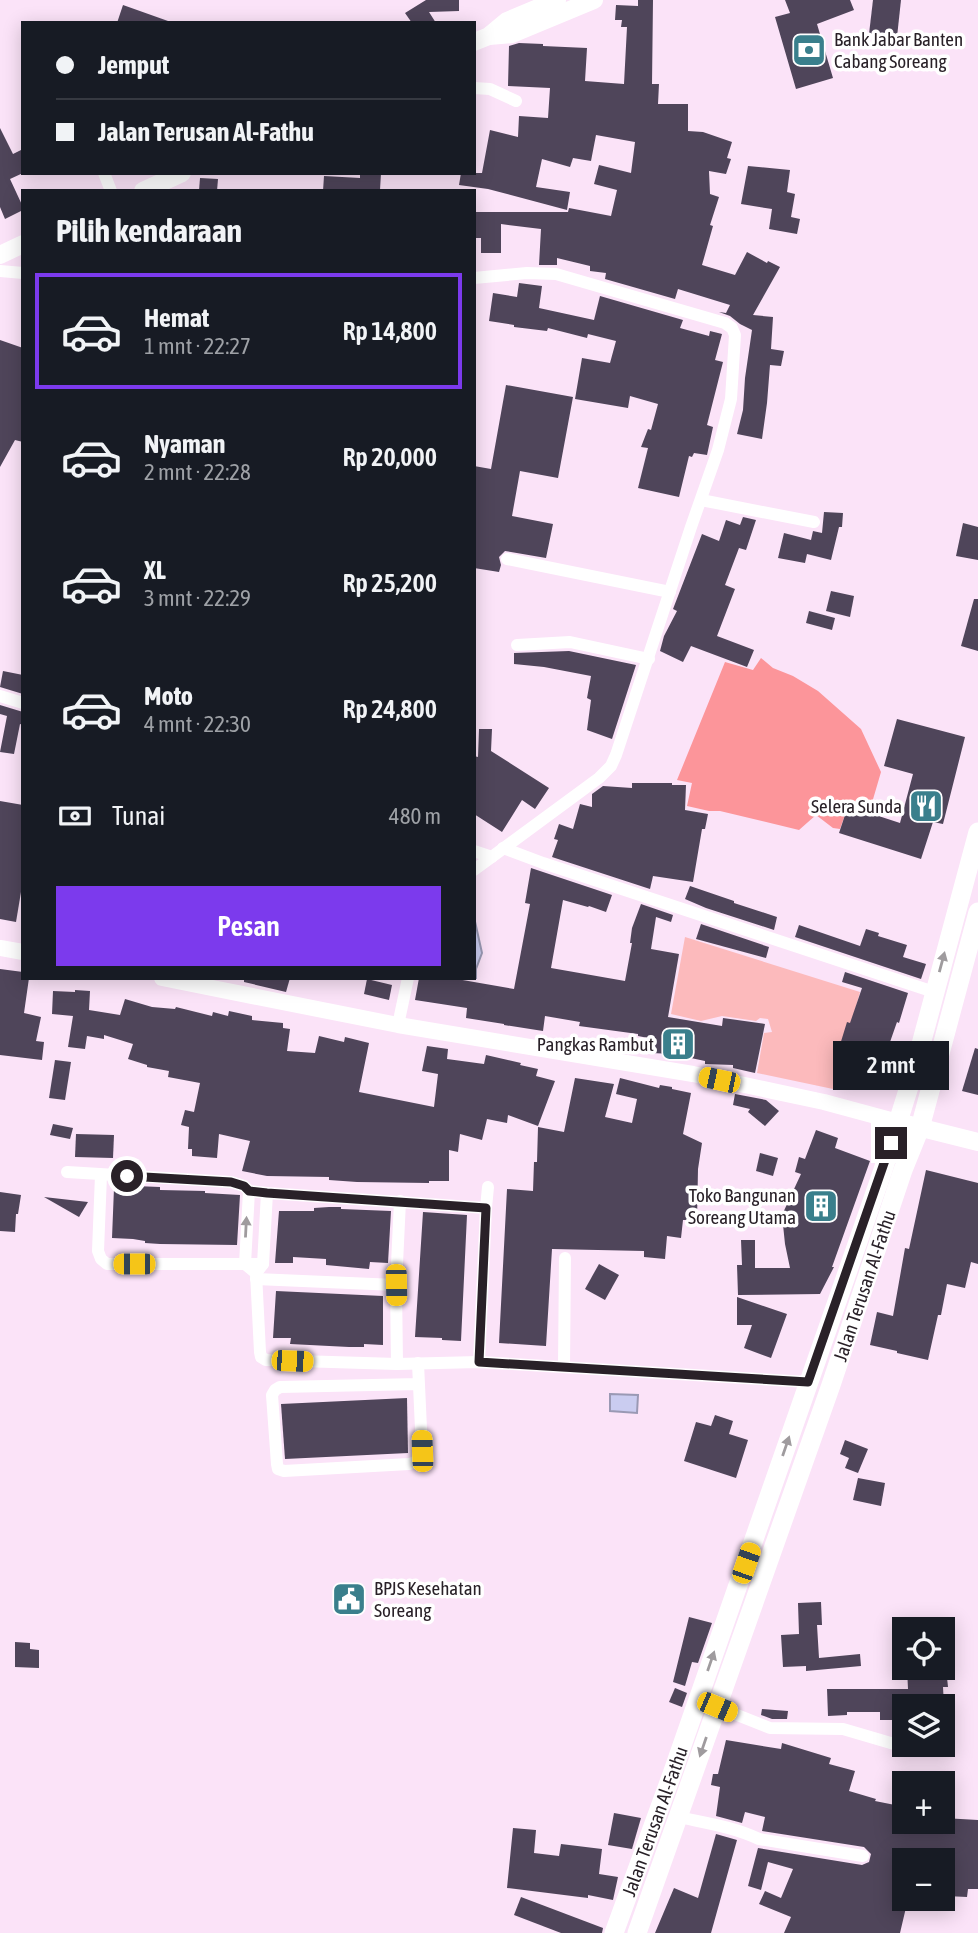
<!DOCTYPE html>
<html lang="id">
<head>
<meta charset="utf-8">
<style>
  :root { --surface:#171b24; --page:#20242c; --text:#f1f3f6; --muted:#9ea1a6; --line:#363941; --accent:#7c3aed }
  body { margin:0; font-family:"Asap Condensed",sans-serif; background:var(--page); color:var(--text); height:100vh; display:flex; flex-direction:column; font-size:26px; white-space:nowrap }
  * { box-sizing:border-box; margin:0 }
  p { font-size:23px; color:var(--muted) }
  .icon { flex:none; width:38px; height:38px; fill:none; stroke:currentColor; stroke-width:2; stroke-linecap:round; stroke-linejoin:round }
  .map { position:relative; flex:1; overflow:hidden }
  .sheet { position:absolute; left:21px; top:189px; width:455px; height:791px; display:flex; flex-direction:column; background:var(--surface); border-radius:0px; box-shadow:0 4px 18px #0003 }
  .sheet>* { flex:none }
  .banner { position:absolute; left:21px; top:21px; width:455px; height:154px; border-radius:0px; box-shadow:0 4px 18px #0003; display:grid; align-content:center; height:154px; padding:0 35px; background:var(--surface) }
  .controls { position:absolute; left:892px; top:1617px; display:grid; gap:14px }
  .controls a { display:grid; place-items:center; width:63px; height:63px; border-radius:0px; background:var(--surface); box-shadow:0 4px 18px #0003; font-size:35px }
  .end { position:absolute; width:32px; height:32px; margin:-16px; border:9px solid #292128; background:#fff; box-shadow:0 0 0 4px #fff }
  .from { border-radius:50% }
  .bubble { position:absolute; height:49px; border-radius:0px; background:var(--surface); box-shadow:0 4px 18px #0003; font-size:23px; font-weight:600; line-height:49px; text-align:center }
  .car { position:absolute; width:21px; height:42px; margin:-21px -10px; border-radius:9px; box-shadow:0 0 5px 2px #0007; background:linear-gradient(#f5c518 24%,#345 0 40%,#f5c518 0 76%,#345 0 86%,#f5c518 0) }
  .banner b { display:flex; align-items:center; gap:24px; height:66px; font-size:26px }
  .banner b+b { border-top:2px solid var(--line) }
  .banner i { width:18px; height:18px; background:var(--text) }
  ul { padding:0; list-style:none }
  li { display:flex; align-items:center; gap:21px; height:116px; margin:0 14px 10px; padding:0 21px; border:4px solid transparent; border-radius:0px }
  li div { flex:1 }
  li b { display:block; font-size:26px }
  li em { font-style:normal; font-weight:600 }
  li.active { border-color:var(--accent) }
  li>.icon { width:63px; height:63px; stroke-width:1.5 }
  h2 { padding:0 35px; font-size:32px; line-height:84px }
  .pay { display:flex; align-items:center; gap:18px; height:77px; padding:0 35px; font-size:26px }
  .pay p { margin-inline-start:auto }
  .button { display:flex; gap:14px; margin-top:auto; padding:14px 35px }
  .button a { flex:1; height:80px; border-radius:0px; background:var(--accent); color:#fff; font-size:28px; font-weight:600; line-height:80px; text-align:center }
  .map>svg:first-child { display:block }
  .green { fill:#fcbabc }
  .forest { fill:#fc959a }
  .water { fill:#caccf0; stroke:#9a99b4; stroke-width:2 }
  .building { fill:#4f455a }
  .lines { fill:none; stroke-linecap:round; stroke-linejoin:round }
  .minor { stroke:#fff; stroke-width:12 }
  .tertiary { stroke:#fff; stroke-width:16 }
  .secondary { stroke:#fff; stroke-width:18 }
  .trunk { stroke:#fff; stroke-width:19 }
  .oneway { fill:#9f9b9e }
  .route { stroke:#292128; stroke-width:9 }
  .labels { text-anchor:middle; stroke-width:7; stroke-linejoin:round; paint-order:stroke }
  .poi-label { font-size:19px; fill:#292128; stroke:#fff; text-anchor:end }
  .street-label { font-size:19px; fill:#292128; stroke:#fff }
</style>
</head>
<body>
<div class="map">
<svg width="978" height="1933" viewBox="0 0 978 1933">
  <rect width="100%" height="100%" fill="#fbe3f8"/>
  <path class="green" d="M685 937 860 992 833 1089 757 1073 764 1033 772 1032 768 1019 760 1018 756 1021 722 1016 701 1021 671 1014Z"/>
  <path class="forest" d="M761 658 773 668 793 676 818 691 861 729 881 772 869 813 848 806 840 829 833 828 816 815 799 830 720 811H709L687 806 692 783 677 780 725 662 753 670Z"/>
  <g class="water">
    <path d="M474 917 482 953 476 969V978H474Z"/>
    <path d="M610 1394 638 1395 637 1413 610 1411Z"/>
  </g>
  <g class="building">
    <path d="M426 0H459V11L429 12 436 23H412L405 13Z"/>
    <path d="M638 0H653L652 84H659L658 104H688V131L703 132 732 142 727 158 731 159 726 174 709 171 710 194 719 197 710 225 713 226 702 265 735 275 747 252 767 263 768 261 780 267 753 315 773 317 771 349 784 351 781 366 770 365 767 403 762 439 737 434 743 410 745 378 752 330 740 324 730 316 719 312 726 313 730 305 678 289 675 299 605 279 606 273 590 271V266L557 258V265H539L541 229 501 224V253H481V238H474V212H568L569 208 611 216 617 190 594 184 599 165 631 173 635 142 596 135 591 161 573 158 570 167 542 159 536 187 570 192 567 210 488 189 459 185 461 173H482L490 130 518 137 519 116 548 118 550 88 508 86 509 46 519 43 543 44V46L587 48 585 81 624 84 627 27H621L622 20H615L616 5 638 6Z"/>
    <path d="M785 0H850L854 10 817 24 833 78 796 89 775 17 790 13Z"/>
    <path d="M873 0H901L897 37 869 34Z"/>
    <path d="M123 5 168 21V23H117Z"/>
    <path d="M0 128 13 154 23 149V173L10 179 23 207V210L5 219 0 207Z"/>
    <path d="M748 166 790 170 787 192 795 194 791 217 800 219 797 234 769 229 772 209 741 204Z"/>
    <path d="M360 173H381L380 190 323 191 324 176 360 178Z"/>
    <path d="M200 178 218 179 217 191H199Z"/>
    <path d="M519 283 542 286 539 308 594 320 600 296 683 320 680 328 709 336 710 331 722 334 715 360 723 362 707 425 713 427 707 455 694 453 692 457 689 456 679 497 638 488 648 448 641 447 648 429 651 430 658 404 630 396 628 408 575 399 582 358 610 363 616 341 588 334 587 338 548 328 547 331 514 327V325L489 321 493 293 517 297Z"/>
    <path d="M0 340 23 348V442L15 440 0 467Z"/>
    <path d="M506 385 573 397 558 478 520 471 512 516 553 524 546 558 505 551 499 557 501 565 499 572 474 568V466L491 469Z"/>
    <path d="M824 512 843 513 842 527H839L831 560 807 554 805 563 778 558 784 533 811 540 813 531 822 533Z"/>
    <path d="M743 517 756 520 746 550 739 548 725 585 735 589 717 636 754 650 747 667 691 646 683 662 660 651 664 636 677 611 673 609 702 534 719 541 726 520 740 525Z"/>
    <path d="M963 523 978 527V560L956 556Z"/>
    <path d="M831 591 854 596 850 617 826 611Z"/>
    <path d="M974 599H978V651L961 646Z"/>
    <path d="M809 611 835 618 832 630 806 623Z"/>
    <path d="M569 651 636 665 612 739 587 730 591 700 587 698 591 676 544 667 514 664V653Z"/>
    <path d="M3 671 23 675V694L0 687Z"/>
    <path d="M0 705 23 712V725L20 724 14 754 0 752 7 716 0 714Z"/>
    <path d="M897 719 965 737 943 824 933 822 921 859 839 833 848 806 900 823 913 774 884 766Z"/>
    <path d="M479 729H492L491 751 549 788 535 809 522 800 502 832 474 814V756L478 757Z"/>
    <path d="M632 783H672V785H686L685 810 708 814 705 829H702L693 882 653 876 650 889 552 857 558 840 554 839 559 824 573 829 580 804 592 807V794L603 786 632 788Z"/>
    <path d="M0 801 23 805V880L16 922 0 919Z"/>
    <path d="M531 868 612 895 606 912 589 906 588 907 563 900 551 968 625 981 632 943H630L632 928 641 904 673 915 671 922 656 917 651 949 679 954 668 1017 722 1026 723 1018 765 1024 755 1073 733 1068V1065L705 1064V1061L672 1054 652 1053 653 1039 638 1036V1034L579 1026 580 1022 545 1016 543 1031 504 1025V1024L466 1018 467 1008 415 1000 419 978H451L514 989 530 904 525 903Z"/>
    <path d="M690 886 734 901V903L777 917 774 930 706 908 685 899Z"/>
    <path d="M701 924 769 947 766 958 696 939Z"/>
    <path d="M799 925 860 946 866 929 879 933 878 936 907 945 903 957 926 964 921 979 795 937Z"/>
    <path d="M0 969 23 972V978H29L24 1013 41 1017 36 1041 44 1042 42 1060 0 1055Z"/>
    <path d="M845 972 908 993 899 1023 897 1022 883 1062 874 1059 870 1074 865 1073 863 1081 835 1073 839 1062 835 1061 847 1022 850 1023 862 988 842 982Z"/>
    <path d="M244 978H290L286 992 244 982Z"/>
    <path d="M367 979 392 985 389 1000 364 994Z"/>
    <path d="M75 990 90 991 89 1010 120 1015 125 999 152 1007 175 1009 176 1007 212 1016 213 1012 228 1016 229 1011 252 1016V1020L283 1023V1028L290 1029 287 1051 315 1053 319 1036 344 1042 345 1037 369 1043 359 1092 434 1107 438 1074 422 1071 427 1046 448 1049 447 1059 484 1064 486 1055 521 1063 520 1065 538 1069 536 1076 555 1081 538 1126 508 1115 507 1123 487 1119 482 1140 460 1134 458 1152 449 1150V1181H429V1183L357 1182 329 1180V1177L267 1176 242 1171 250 1141 219 1134 217 1158 192 1156V1149H188L189 1127 181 1125 185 1110 194 1112 200 1083 168 1077 169 1071 147 1067V1065L128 1059 133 1044 104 1035V1039L87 1036 85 1049 68 1047 73 1016 52 1014 53 991 75 992Z"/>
    <path d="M975 1048 978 1049V1095L962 1091Z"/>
    <path d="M55 1060 71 1062 65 1100 49 1098Z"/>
    <path d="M575 1078 614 1084 605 1117 632 1123 637 1099 616 1094 620 1078 659 1088 660 1085 672 1087V1089L691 1093 683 1134 702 1143 698 1169 697 1220H683L681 1238 667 1236 665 1259 644 1257V1251L552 1249 546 1346 499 1343 507 1189 533 1191 534 1162H537L538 1127 564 1132Z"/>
    <path d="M735 1094 766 1100 779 1111 765 1126 748 1112 750 1109 733 1105Z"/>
    <path d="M53 1124 73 1128 70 1139 50 1135Z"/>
    <path d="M816 1130 838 1138 835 1148 870 1161 832 1267H834L820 1294 738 1295 737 1265H742L741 1240H755V1268H790L785 1244 782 1215 801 1174 795 1172 799 1157 805 1159Z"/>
    <path d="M76 1134 114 1135 113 1158 75 1157Z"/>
    <path d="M760 1153 778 1158 773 1176 756 1171Z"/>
    <path d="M926 1170 978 1183V1264L971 1262 965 1288 947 1284 941 1315H938L928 1360 897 1353V1351L870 1345 877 1312 893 1316 905 1248 909 1249Z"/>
    <path d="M135 1186 160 1187V1190L205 1191V1193L240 1195 237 1245 160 1244 145 1243V1241L133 1239 112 1238 114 1188 135 1189Z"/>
    <path d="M0 1192 21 1195 18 1214H16L15 1232 0 1231Z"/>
    <path d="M44 1197 88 1202 79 1217Z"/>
    <path d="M329 1207H341V1209L391 1211 388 1263 370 1262 369 1269 326 1265V1259L293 1257V1263H275L279 1211H314V1208Z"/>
    <path d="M423 1212 467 1215 461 1341 442 1340V1338L415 1337Z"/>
    <path d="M599 1264 619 1275 605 1300 585 1289Z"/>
    <path d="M276 1291 383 1296V1345L364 1344V1347H349L290 1344 291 1338H273Z"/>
    <path d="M737 1297 787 1314 771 1358 744 1348 752 1325H737Z"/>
    <path d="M407 1398 408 1453 285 1459 281 1404Z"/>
    <path d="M715 1415 733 1421 729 1434 748 1440 736 1478 684 1461 696 1422 711 1426Z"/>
    <path d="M845 1440 868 1449 858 1473 845 1468 849 1458 840 1454Z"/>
    <path d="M858 1478 885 1483 881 1506 853 1500Z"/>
    <path d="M821 1602 822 1625H817L819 1658 860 1654 861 1666 806 1671V1666L783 1667 781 1635 799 1634 798 1603Z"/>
    <path d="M689 1617 712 1623 698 1663 692 1662 685 1686 673 1682Z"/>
    <path d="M15 1642 30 1643V1649L39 1650V1668L15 1667Z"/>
    <path d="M907 1668H946L948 1687H943L944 1706H900V1720H880V1712H847V1715L828 1716 827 1689H908Z"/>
    <path d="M675 1688 687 1693 682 1707 669 1702Z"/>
    <path d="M762 1709 788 1711 787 1719H772L761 1715Z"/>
    <path d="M726 1740 781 1749 782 1743 831 1758 829 1764 855 1771 849 1791 876 1799 875 1801 905 1807V1822H943V1818L978 1820V1889H968L967 1897 946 1896 947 1876H943V1860H905V1899H908L900 1933H784L791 1917 759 1904 765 1891 781 1898 793 1869 768 1862 761 1890 748 1886 758 1848 862 1865 869 1862 871 1854 864 1847 762 1831 765 1817 745 1812 742 1823 716 1816 720 1787 711 1785 713 1774H718Z"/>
    <path d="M614 1813 641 1818 632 1849 608 1845Z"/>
    <path d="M513 1828 536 1830 534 1853 559 1856 561 1844 602 1849 599 1874 618 1877 613 1900 588 1895V1898L507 1888Z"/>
    <path d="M716 1834 737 1840 711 1933H655L674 1888 698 1898Z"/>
    <path d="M521 1897 603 1928 602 1933H561L514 1915Z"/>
  </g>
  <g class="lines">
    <g class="minor">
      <path d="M474 88 490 89 516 101"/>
      <path d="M104 173 111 191"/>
      <path d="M0 271 23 273"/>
      <path d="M474 278 527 273 556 274 725 323 732 328 735 335 731 399 718 450 691 527 616 755 611 766 599 778 474 870"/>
      <path d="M701 500 814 522"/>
      <path d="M507 559 670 592"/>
      <path d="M517 645 570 642 649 659"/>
      <path d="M0 696 23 703"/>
      <path d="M503 848 543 863 934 992"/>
      <path d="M474 851 492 857"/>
      <path d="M398 1025 408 978"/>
      <path d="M67 1172 231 1182 244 1186 249 1191 267 1193 486 1208 479 1362"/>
      <path d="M101 1175 98 1251 101 1259 107 1264H263"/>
      <path d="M249 1191 245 1264 256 1273 263 1264 267 1193"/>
      <path d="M400 1201 396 1285 397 1364 479 1362 808 1382"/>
      <path d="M486 1208 488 1187"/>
      <path d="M256 1273 260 1352 261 1357 266 1360 397 1364"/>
      <path d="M256 1279 396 1285"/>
      <path d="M418 1363 422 1451 416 1462 409 1464 284 1471 278 1469 277 1464 272 1395 275 1390 280 1387 419 1384"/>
      <path d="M564 1367 565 1258"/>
      <path d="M717 1707 770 1728 843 1729 918 1751"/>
      <path d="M679 1817C706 1823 734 1827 759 1839L863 1856"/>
    </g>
    <g class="tertiary">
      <path d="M0 948 23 952"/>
      <path d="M162 978 398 1025 693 1074 824 1102 898 1122"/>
    </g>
    <g class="secondary">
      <path d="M489 36 512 34 594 0"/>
      <path d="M474 42 489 36 507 21 557 0"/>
      <path d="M143 191 182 173"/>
      <path d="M0 255 23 244"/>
      <path d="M898 1122 978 1142"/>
    </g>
    <g class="trunk">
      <path id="s1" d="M614 1933 672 1774 883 1170 913 1074 978 832"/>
      <path id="s2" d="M637 1933 831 1385 903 1170 920 1128 978 912"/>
    </g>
  </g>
  <defs><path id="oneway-solid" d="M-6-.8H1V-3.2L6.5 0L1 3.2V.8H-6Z" transform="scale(1.75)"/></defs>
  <g class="oneway">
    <use href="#oneway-solid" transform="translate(942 962) rotate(-75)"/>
    <use href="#oneway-solid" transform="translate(246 1227) rotate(-87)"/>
    <use href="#oneway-solid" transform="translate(786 1446) rotate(-71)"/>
    <use href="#oneway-solid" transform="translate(711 1661) rotate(-71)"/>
    <use href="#oneway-solid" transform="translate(703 1747) rotate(109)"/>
  </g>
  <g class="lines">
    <path class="route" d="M127 1176 231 1182 244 1186 249 1191 267 1193 486 1208 479 1362 808 1382 891 1143"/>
  </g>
  <defs>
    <g id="bank-square" transform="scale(1.75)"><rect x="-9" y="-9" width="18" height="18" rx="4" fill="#3a7f8c" stroke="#fff"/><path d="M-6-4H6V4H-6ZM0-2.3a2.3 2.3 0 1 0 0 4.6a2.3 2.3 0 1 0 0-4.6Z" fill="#fff"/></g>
    <g id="restaurant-square" transform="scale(1.75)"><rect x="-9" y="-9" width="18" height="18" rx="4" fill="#3a7f8c" stroke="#fff"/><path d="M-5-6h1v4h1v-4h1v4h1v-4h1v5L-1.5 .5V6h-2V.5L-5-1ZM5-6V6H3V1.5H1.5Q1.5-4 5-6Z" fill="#fff"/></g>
    <g id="building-square" transform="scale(1.75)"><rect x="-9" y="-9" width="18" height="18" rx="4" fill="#3a7f8c" stroke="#fff"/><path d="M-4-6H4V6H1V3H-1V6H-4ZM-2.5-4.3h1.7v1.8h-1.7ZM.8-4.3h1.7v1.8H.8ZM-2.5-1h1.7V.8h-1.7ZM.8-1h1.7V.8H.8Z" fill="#fff"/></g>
    <g id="civic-square" transform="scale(1.75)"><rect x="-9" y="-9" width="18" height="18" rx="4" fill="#3a7f8c" stroke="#fff"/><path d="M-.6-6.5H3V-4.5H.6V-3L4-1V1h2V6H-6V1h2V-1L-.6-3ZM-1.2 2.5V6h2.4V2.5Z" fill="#fff"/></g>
  </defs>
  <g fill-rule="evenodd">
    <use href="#bank-square" x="809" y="50"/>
    <use href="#restaurant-square" x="926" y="806"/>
    <use href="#building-square" x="678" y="1044"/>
    <use href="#building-square" x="821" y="1206"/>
    <use href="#civic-square" x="349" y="1599"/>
  </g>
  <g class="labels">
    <g class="poi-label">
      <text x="834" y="46" text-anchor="start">Bank Jabar Banten<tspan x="834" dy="22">Cabang Soreang</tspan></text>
      <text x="902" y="813">Selera Sunda</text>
      <text x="654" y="1051">Pangkas Rambut</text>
      <text x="796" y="1202">Toko Bangunan<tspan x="796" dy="22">Soreang Utama</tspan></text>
      <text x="374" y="1595" text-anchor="start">BPJS Kesehatan<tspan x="374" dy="22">Soreang</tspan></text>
    </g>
    <g class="street-label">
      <text dy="7" stroke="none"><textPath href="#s2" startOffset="686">Jalan Terusan Al-Fathu</textPath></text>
      <text dy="7" stroke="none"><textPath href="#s1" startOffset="119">Jalan Terusan Al-Fathu</textPath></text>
    </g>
  </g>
</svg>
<div class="controls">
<a><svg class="icon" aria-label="locate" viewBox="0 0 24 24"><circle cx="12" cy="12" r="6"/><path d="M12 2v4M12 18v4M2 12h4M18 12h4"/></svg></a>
<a><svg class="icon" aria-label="layers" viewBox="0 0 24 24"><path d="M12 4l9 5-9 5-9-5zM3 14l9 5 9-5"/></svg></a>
<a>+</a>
<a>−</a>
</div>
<i class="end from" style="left:127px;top:1176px"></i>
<i class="end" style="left:891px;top:1143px"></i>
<div class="bubble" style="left:833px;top:1041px;width:116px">2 mnt</div>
<i class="car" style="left:719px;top:1080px;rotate:282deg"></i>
<i class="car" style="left:134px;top:1264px;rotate:270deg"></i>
<i class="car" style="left:396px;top:1285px;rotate:179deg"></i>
<i class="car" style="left:292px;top:1361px;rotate:92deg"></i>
<i class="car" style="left:422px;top:1451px;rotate:358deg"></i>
<i class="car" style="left:746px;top:1563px;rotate:19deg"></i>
<i class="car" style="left:717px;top:1707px;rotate:113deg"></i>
<div class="banner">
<b><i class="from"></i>Jemput</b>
<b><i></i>Jalan Terusan Al-Fathu</b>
</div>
<section class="sheet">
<h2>Pilih kendaraan</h2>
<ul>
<li class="active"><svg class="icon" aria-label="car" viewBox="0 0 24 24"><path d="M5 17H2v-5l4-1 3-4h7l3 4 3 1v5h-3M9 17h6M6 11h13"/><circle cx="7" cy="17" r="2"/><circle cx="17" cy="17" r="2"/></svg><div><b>Hemat</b><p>1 mnt · 22:27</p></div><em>Rp 14,800</em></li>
<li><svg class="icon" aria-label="car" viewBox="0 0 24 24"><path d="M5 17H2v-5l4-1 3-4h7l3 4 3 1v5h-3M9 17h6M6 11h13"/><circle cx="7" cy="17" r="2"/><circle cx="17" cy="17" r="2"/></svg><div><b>Nyaman</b><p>2 mnt · 22:28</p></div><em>Rp 20,000</em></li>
<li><svg class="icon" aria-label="car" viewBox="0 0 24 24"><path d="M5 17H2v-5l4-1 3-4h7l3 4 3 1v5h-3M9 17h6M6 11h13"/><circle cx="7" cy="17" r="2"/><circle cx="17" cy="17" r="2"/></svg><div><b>XL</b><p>3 mnt · 22:29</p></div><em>Rp 25,200</em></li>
<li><svg class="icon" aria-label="car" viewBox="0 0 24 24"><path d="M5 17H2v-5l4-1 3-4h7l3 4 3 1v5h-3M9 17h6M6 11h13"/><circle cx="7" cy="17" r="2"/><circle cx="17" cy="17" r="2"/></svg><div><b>Moto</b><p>4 mnt · 22:30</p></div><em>Rp 24,800</em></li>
</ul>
<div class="pay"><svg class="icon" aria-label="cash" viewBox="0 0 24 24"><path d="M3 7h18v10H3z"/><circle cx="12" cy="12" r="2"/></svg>Tunai<p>480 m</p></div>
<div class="button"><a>Pesan</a></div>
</section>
</div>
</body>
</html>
